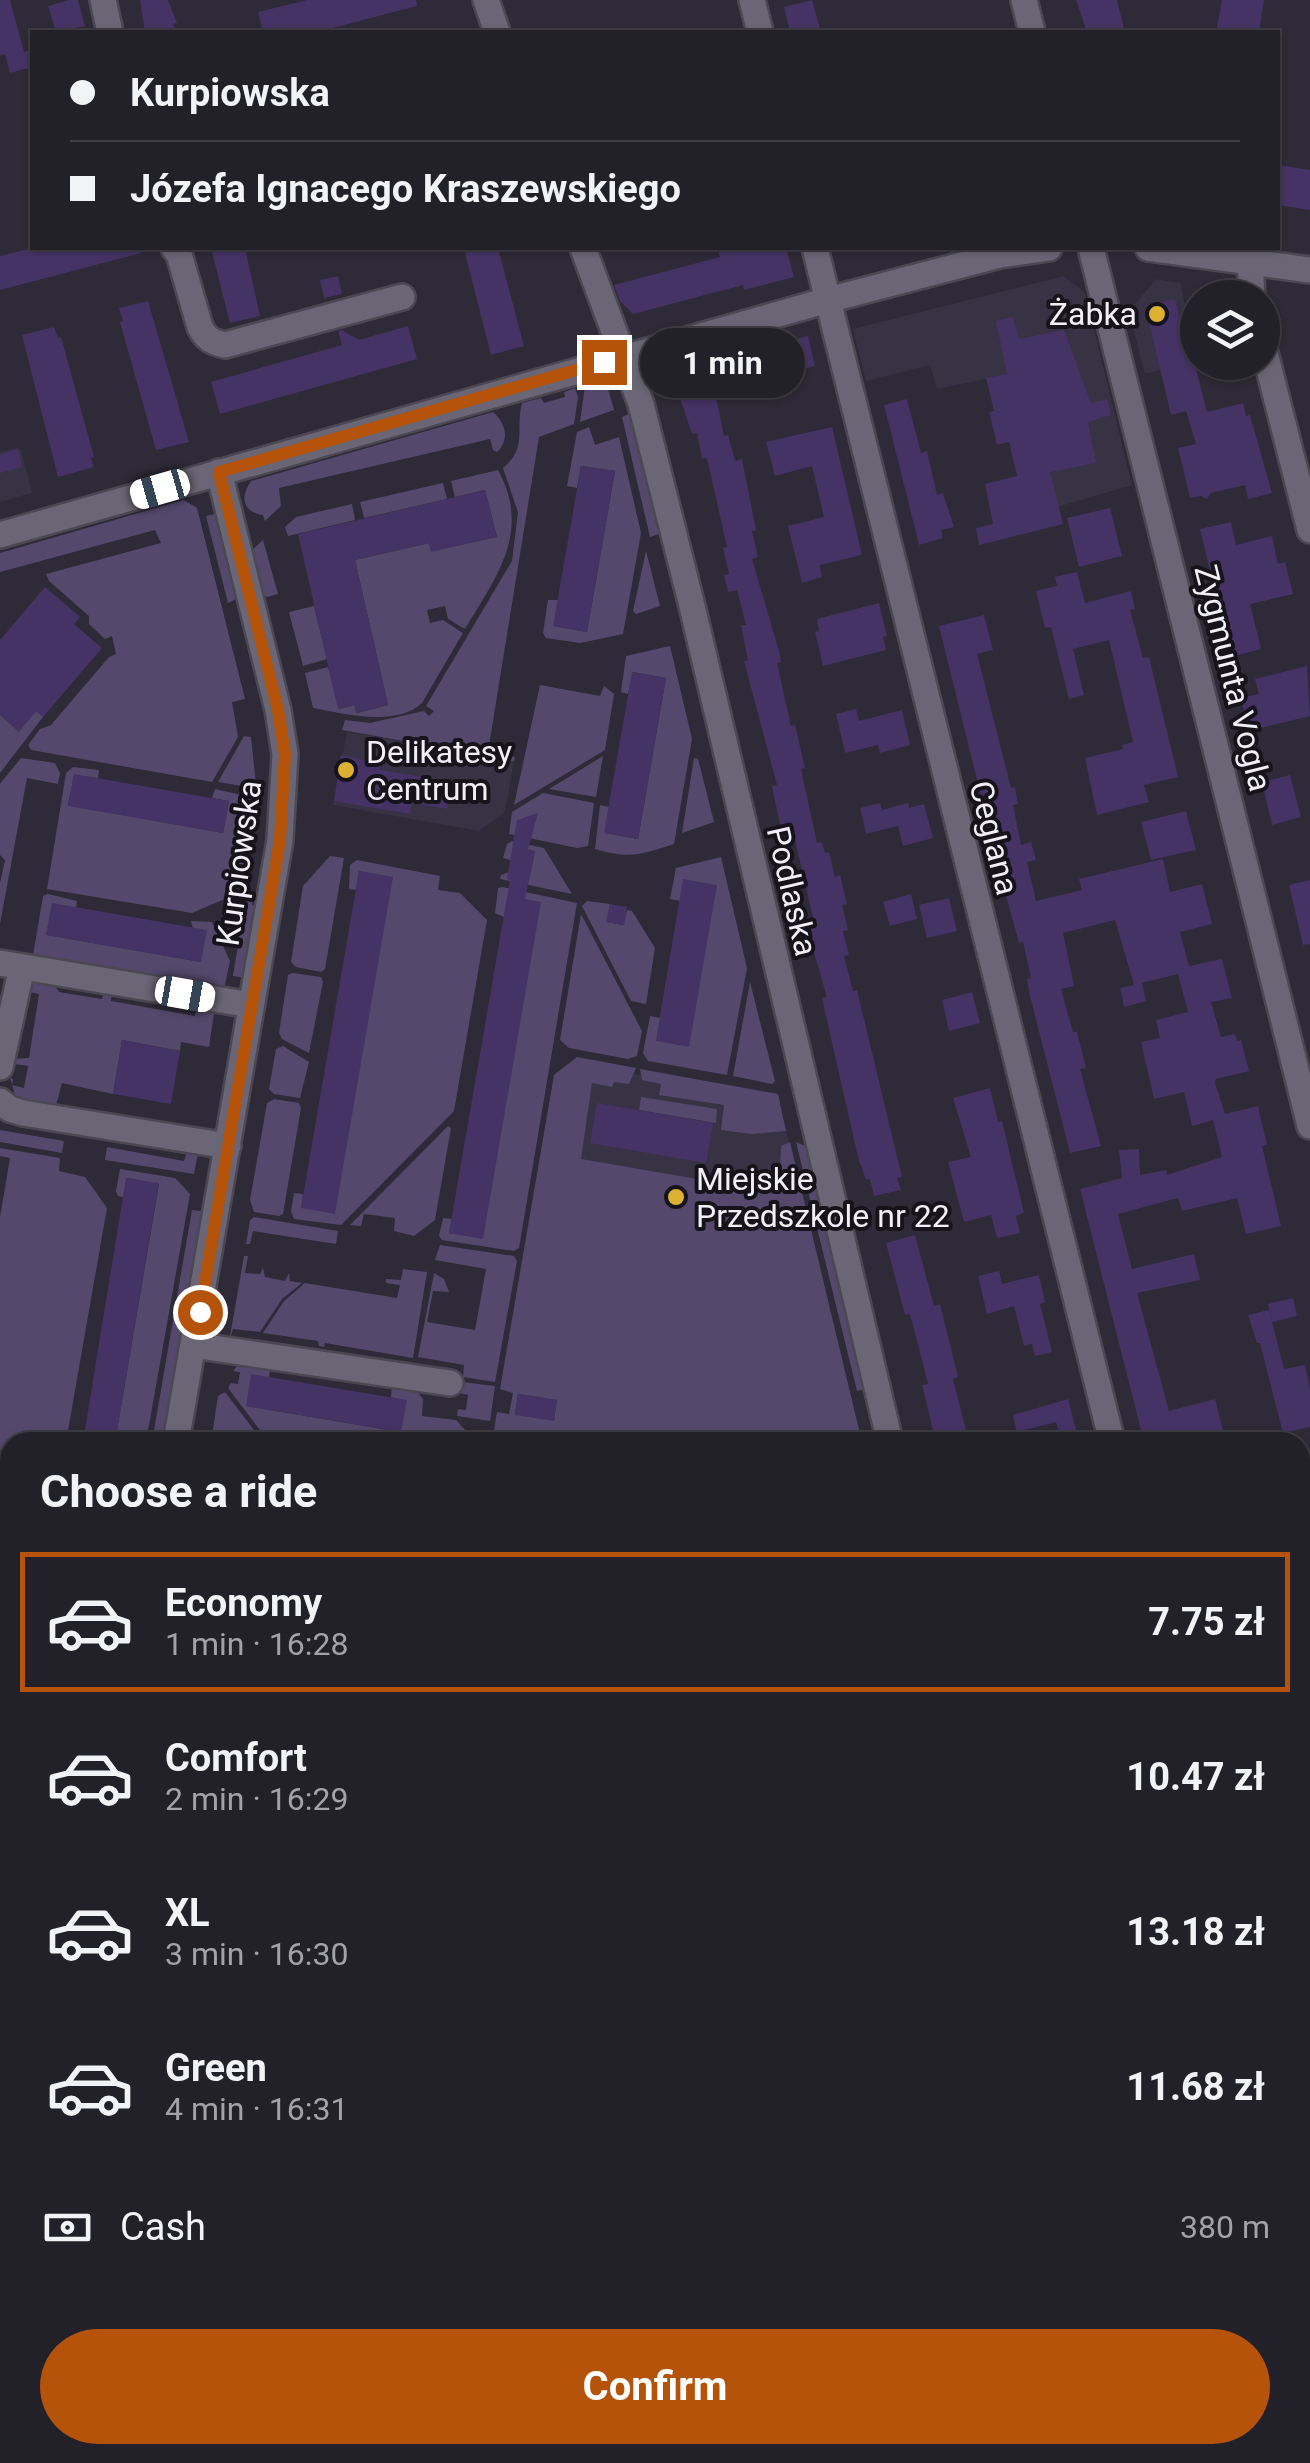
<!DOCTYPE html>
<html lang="en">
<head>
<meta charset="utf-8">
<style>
  :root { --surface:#222029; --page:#2a2831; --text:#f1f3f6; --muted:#a2a3a8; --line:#3f3e46; --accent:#b45309 }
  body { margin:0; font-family:Roboto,sans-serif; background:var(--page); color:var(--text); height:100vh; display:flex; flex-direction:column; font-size:38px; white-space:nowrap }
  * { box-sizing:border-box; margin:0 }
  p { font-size:32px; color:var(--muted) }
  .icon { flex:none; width:55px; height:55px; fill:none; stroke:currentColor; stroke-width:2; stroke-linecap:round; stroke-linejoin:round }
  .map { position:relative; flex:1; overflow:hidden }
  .panel { position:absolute; left:0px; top:1432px; width:1310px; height:1032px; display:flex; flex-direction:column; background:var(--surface); border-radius:30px 30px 0 0; box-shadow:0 2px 8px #0004,0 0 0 2px var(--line) }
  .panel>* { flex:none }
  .banner { position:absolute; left:30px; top:30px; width:1250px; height:220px; border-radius:0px; box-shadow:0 2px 8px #0004,0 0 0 2px var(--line); display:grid; align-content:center; height:220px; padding:0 40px; background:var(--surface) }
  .buttons { position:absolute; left:1180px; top:280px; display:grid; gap:20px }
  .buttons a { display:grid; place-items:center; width:100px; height:100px; border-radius:50%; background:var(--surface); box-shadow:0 2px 8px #0004,0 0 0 2px var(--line); font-size:50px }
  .end { position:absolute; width:45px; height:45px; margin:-22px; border:12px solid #b45309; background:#fff; box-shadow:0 0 0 5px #fff }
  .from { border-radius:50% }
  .bubble { position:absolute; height:70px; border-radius:35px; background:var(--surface); box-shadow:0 2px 8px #0004,0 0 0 2px var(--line); font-size:32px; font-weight:700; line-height:70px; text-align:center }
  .car { position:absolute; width:30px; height:60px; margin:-30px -15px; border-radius:12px; box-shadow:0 0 8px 2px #0007; background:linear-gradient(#fff 24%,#345 0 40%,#fff 0 76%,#345 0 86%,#fff 0) }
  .banner b { display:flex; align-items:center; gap:35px; height:95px; font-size:38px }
  .banner b+b { border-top:2px solid var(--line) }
  .banner i { width:25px; height:25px; background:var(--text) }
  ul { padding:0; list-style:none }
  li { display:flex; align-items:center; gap:30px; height:140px; margin:0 20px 15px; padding:0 20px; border:5px solid transparent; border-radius:0px }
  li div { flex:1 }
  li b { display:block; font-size:38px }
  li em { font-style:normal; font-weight:700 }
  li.selected { border-color:var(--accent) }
  li>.icon { width:90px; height:90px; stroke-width:1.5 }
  h2 { padding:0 40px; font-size:45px; line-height:120px }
  .pay { display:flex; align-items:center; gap:25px; height:110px; padding:0 40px; font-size:38px }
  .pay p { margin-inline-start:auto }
  .primary-button { display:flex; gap:20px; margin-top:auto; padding:20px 40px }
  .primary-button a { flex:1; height:115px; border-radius:60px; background:var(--accent); color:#fff; font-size:40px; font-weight:700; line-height:115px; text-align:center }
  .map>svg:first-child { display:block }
  .built { fill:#383245 }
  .green { fill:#54496c; fill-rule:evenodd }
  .building { fill:#453365 }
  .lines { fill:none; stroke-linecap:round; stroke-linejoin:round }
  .minor-casing { stroke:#4b4853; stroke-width:30 }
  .major-casing { stroke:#4b4853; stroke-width:35 }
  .minor { stroke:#6a6675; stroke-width:25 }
  .major { stroke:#7d6f9c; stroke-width:30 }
  .route { stroke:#b45309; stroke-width:12 }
  .poi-dot { fill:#deb133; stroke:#16141a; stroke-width:4 }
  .labels { text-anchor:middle; stroke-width:8; stroke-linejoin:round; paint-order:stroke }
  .poi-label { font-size:32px; fill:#f1eff8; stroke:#16141a; text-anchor:start }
  .street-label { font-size:32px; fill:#f1eff8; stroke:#16141a }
</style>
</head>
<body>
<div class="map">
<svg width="1310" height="2463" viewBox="0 0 1310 2463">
  <rect width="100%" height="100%" fill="#2e2a37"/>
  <g class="built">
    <path d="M1064 276 1085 293 1132 485 1038 513 1005 375 937 389 930 365 866 381 853 329Z"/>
    <path d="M1156 279 1180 283 1197 360 1145 374 1129 311Z"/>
    <path d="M20 447 32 493 0 502V452Z"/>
    <path d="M347 732 514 761 505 812 479 831 333 805Z"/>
    <path d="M574 1063 779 1100 814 1255 543 1251Z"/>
    <path d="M0 1802 10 1803V1870L0 1868Z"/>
  </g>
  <g class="green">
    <path d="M606 381 614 410 580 422 585 386Z"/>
    <path d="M575 388 578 397 574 424 539 437 488 752 515 757 514 761 342 730 345 720 370 723 424 711 429 716 434 711 426 706 512 561 518 512 503 468C528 448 515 429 522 403L541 398 544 403 565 397 564 392Z"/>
    <path d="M493 412C506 423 510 440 497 452L493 450 490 439 279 488 281 506 265 521 263 515C242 512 240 497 251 481Z"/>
    <path d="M631 413 665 532 650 537 622 417Z"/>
    <path d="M589 427 595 445 619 437 641 533 623 634 580 643 546 638 543 633 548 600H558L554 626 587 632 615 471 581 466 577 488 567 486 577 432Z"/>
    <path d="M498 470C532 532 496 577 465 629L448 619 445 606 427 610 430 623 443 620 463 633 422 703C397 727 344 714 313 708L305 673 328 667 339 709 354 705 357 713 388 705 355 560 429 543 431 551 497 537 485 490 455 497 451 481Z"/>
    <path d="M443 483 447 499 364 518 360 502Z"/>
    <path d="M184 500 197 508 245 699 232 702 238 737 212 782 31 750 28 745 40 729 51 725 109 657 116 654 112 636 105 639 89 624V616L49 581 46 574 161 543 155 530 0 572V553Z"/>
    <path d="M352 504 355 520 288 536 285 527 296 517Z"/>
    <path d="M220 513 240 597 228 603 206 516Z"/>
    <path d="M263 540 278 594 267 597 260 593 251 551Z"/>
    <path d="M646 551 660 606 636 614 633 611Z"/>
    <path d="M314 606 327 659 303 666 289 612Z"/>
    <path d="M670 646 692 739 674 844C641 855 629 859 595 849L600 805 609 807 605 833 638 839 666 678 633 672 628 694 621 692 626 656Z"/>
    <path d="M540 685 600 696 604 686 614 694 605 750 514 805Z"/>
    <path d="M36 711 43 717 0 773V715L19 731Z"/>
    <path d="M244 736 251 737 256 785 253 788 218 782Z"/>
    <path d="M603 756 596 797 549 789Z"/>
    <path d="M21 758 55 763 60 773 58 784 27 778 0 924V883L5 860 0 855V784Z"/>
    <path d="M694 758 698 759 714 822 682 833Z"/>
    <path d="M73 767 99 770 98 778 74 775 68 805 223 833 229 801 212 798 215 789 255 798 241 892 192 913 47 889 66 773Z"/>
    <path d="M543 793 594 803 588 846 577 848 509 834 512 812Z"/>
    <path d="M512 841 544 848 572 894 500 879 501 875 512 871 530 875 535 851 510 860 503 858 507 844Z"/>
    <path d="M330 856 344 858 325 969 321 972 296 967 291 962 303 886Z"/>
    <path d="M721 857 747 968 727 1075 648 1061 643 1053 650 1016 660 1018 656 1041 680 901 670 899 676 868Z"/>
    <path d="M357 860 440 876 438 890 460 893 487 920 454 1111 341 1225 294 1219 291 1211 294 1193 303 1194 301 1208 392 878 359 871 356 890 349 889 350 865Z"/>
    <path d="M502 887 577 903 519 1248 514 1251 442 1240 439 1236 443 1218 452 1219 449 1233 483 1238 508 896 504 917 495 913 498 888Z"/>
    <path d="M254 892 252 905 259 907 247 978 233 976 246 896Z"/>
    <path d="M48 894 77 901 76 907 47 935 201 962 191 921 212 922 230 961 223 994 32 961 43 896Z"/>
    <path d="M587 901 610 904 607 922 623 925 627 910 632 911 655 948 646 1004 631 1001 582 906Z"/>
    <path d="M581 914 642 1031 637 1056 628 1059 569 1048 560 1040Z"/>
    <path d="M293 973 321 977 323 982 309 1053 282 1039 279 1033 288 975Z"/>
    <path d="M30 981 55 986 59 992 102 999 104 990 112 989 111 1001 195 1016 198 1006 214 1014 209 1047 181 1042 180 1051 122 1040 113 1094 62 1083 55 1109 16 1098 10 1078 13 1079 12 1085 24 1088 28 1066 15 1064 11 1071 14 1059 29 1058 39 994 26 991Z"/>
    <path d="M750 982 775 1081 772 1084 733 1076Z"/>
    <path d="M283 1046 309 1062 300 1098 274 1094 269 1089 276 1049Z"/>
    <path d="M577 1057 636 1068 629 1084 614 1082 612 1087 592 1083 581 1159 779 1193 781 1146 790 1142 862 1442H492H500L502 1432 494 1430 497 1412 509 1414 513 1393 500 1389 554 1075ZM518 1394 557 1400 554 1420 515 1414Z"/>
    <path d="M640 1069 778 1094 786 1131 751 1134 721 1130 724 1105 659 1095 661 1084 642 1080Z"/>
    <path d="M641 1097 717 1109 716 1123 639 1110Z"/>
    <path d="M274 1099 299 1103 301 1108 283 1214 279 1216 254 1212 250 1200 267 1103Z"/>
    <path d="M448 1126 451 1128 435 1220 414 1236 394 1231 395 1218 364 1214 361 1226 350 1225Z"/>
    <path d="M0 1130 64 1141 62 1153 0 1142Z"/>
    <path d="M796 1142 808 1147 870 1388 857 1391Z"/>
    <path d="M107 1147 184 1161 187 1151 199 1148 194 1174 105 1160Z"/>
    <path d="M0 1148 60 1158 59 1171 85 1177 107 1208 66 1442H10V1496L0 1506V1217L10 1158 0 1156Z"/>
    <path d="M120 1169 175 1178 190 1194 146 1442H115L159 1184 127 1178 123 1197 118 1196 116 1191Z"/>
    <path d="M192 1210 208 1212 166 1442H152Z"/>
    <path d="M254 1217 338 1231 336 1244 253 1231 250 1244H246L250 1220Z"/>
    <path d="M440 1245 514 1256 517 1261 495 1382 463 1377 464 1365 418 1357 434 1273 444 1279 449 1292 433 1291 427 1322 475 1330 486 1269 435 1260Z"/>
    <path d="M244 1256H248L245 1273 260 1274 263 1268 265 1277 285 1281 289 1273 290 1281 302 1283 282 1299 260 1332 233 1329 229 1342Z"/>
    <path d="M403 1269 427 1272 413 1358 325 1343 324 1347 319 1346 318 1341 263 1333 284 1301 305 1283 397 1298 400 1285 386 1283V1279L401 1280Z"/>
    <path d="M243 1359 271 1363 269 1377 246 1406 400 1432 406 1401 391 1397 392 1386 414 1387 423 1399 422 1416 456 1420 476 1442H269L228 1388 231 1383 238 1384 240 1372 233 1371Z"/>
    <path d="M462 1382 495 1386 490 1421 457 1416 458 1409 466 1410 468 1395 460 1393Z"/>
    <path d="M225 1392 263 1442H211L218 1396Z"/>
  </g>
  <g class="building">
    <path d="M0 0H10L24 52 32 49V67L10 73 5 54 0 56Z"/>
    <path d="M69 0H78L85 26 56 32 48 6Z"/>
    <path d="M140 0H168L177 23 173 24 176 32H145Z"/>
    <path d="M307 0H416L417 6 317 32H263L258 12Z"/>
    <path d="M812 0 821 32H790L784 7Z"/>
    <path d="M1076 0H1117L1124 29 1087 32Z"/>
    <path d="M1222 0H1264L1259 32H1216Z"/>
    <path d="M1278 165 1310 170V210L1278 205Z"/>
    <path d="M33 248H140L141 253 0 290V256Z"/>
    <path d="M211 248H245L260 316 230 323Z"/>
    <path d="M467 248H498L524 346 491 355 465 253 468 252Z"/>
    <path d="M717 248H786L794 277 744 290 743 285 633 314 620 301 614 285 720 257Z"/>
    <path d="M338 276 342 294 324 298 320 280Z"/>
    <path d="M1175 299 1190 362 1194 361 1207 412 1243 403 1246 416 1250 415 1272 493 1248 499 1245 485 1211 493 1207 499 1201 496 1190 498 1178 448 1196 444 1186 411 1171 415 1148 318 1157 303Z"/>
    <path d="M148 301 189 442 156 450 120 322 123 321 119 308Z"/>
    <path d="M1013 317 1019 339 1064 330 1091 403 1107 399 1111 415 1088 422 1096 463 1050 472 1063 524 979 545 976 528 993 524 985 484 1017 476 1009 442 997 445 989 412 994 411 986 378 1007 374 996 321Z"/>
    <path d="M408 326 417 359 220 414 211 382 342 345 338 331 342 330 359 340Z"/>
    <path d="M54 327 58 338 61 337 94 457 91 458 94 467 58 477 22 335Z"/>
    <path d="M808 336 815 366 715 392 724 436 728 435 735 461 742 459 756 530 752 531 758 557 752 559 779 651 781 662 777 663 791 726 795 725 805 768 801 769 817 843 822 842 825 853 829 852 835 877 840 875 847 904 842 905 848 930 843 931 849 955 844 956 853 991 857 990 902 1177 897 1178 901 1190 874 1196 870 1179 866 1180 858 1157 832 1043 822 998 827 997 810 939 813 938 809 923 814 922 792 827 781 829 772 786 777 785 744 661 748 660 741 625H746L737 590 728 592 724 575 729 574 723 548 727 547 707 458 702 459 697 433 692 434 678 392 682 390 679 380 716 371 709 351 760 340 762 348Z"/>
    <path d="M907 399 921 453 927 451 937 495 943 493 954 527 941 530 943 538 919 545 884 405Z"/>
    <path d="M832 427 862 555 820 565 822 577 802 583 788 526 824 517 812 466 775 476 766 442Z"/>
    <path d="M18 449 22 467 0 473V455Z"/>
    <path d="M581 466 615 471 587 632 553 626Z"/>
    <path d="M485 490 497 537 431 552 429 543 355 560 388 705 356 713 354 705 338 709 298 534Z"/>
    <path d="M1110 508 1122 556 1079 567 1067 518Z"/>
    <path d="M1231 522 1236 545 1272 536 1278 564 1285 562 1293 594 1250 604 1261 649 1231 657 1200 529Z"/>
    <path d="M1077 572 1085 603 1131 591 1135 609 1130 610 1143 658 1149 657 1178 777 1144 785 1149 802 1097 815 1085 758 1123 749 1122 745 1133 742 1109 640 1073 649 1084 695 1069 699 1051 627 1045 628 1036 591 1057 586 1055 577Z"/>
    <path d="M45 587 80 617 74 624 102 648 43 717 36 711 19 732 0 715V640Z"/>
    <path d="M879 603 887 636 883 637 886 650 823 666 815 632 819 631 817 619Z"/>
    <path d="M984 615 993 650 977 654 1011 788 1015 787 1018 804 1013 805 1021 845 1031 842 1036 860 1027 862 1036 901 1082 890 1079 879 1163 859 1170 892 1202 884 1212 924 1180 932 1189 966 1222 959 1232 998 1211 1002 1221 1037 1235 1034 1237 1041 1241 1040 1249 1071 1216 1079 1215 1083 1225 1114 1258 1106 1267 1145 1262 1146 1281 1226 1246 1234 1237 1198 1182 1211 1178 1198 1118 1214 1132 1269 1194 1254 1200 1280 1137 1293 1169 1411 1215 1399 1226 1442H1144L1080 1189 1122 1178 1119 1150 1139 1149 1140 1175 1166 1170 1167 1175 1222 1157 1213 1120 1192 1126 1184 1092 1154 1099 1141 1042 1160 1038 1156 1020 1188 1012 1178 974 1142 983 1146 1001 1124 1007 1120 988 1134 985 1115 920 1063 933 1074 986 1061 989 1073 1032H1077L1086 1068 1080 1069 1101 1146 1070 1153 1030 996 1027 979 1031 978 1023 942 1019 943 1002 881 939 626Z"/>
    <path d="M1307 666 1310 716 1249 731 1241 698 1259 694 1255 679Z"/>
    <path d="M632 672 666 678 638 839 604 833Z"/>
    <path d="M856 709 859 721 902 710 910 745 880 753 878 745 845 753 836 714Z"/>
    <path d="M341 755 381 764 380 770 436 779 449 809 412 803 410 814 334 801Z"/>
    <path d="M74 774 229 801 223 833 68 806Z"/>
    <path d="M1290 775 1301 817 1272 825 1262 782Z"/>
    <path d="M880 803 882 810 908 803 909 808 924 804 933 838 903 846 898 826 866 834 860 808Z"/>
    <path d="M1186 811 1196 850 1151 860 1141 822Z"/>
    <path d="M538 813 528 849 535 851 525 899 541 902 483 1239 449 1233 510 880 507 879 517 820Z"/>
    <path d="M359 871 393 877 335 1214 301 1208Z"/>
    <path d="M683 879 717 885 689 1047 656 1041Z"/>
    <path d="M1310 880V944L1303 945 1289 885Z"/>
    <path d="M911 894 917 919 890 926 883 902Z"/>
    <path d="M949 898 957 931 927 938 919 905Z"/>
    <path d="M52 903 207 930 201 962 46 935Z"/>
    <path d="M610 904 627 907 624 925 606 922Z"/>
    <path d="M972 992 980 1023 949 1031 942 1000Z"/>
    <path d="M122 1040 180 1051 171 1104 113 1094Z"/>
    <path d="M990 1088 998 1122 1002 1121 1024 1213 1016 1216 1020 1233 997 1238 991 1215 964 1222 948 1162 971 1157 953 1098Z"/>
    <path d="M597 1103 713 1123 706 1163 590 1143Z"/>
    <path d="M126 1178 159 1183 115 1442H83Z"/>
    <path d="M915 1235 934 1306 940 1304 958 1377 953 1379 969 1442H936L932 1426 922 1385 928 1384 910 1314 905 1315 886 1243Z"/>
    <path d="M999 1271 1002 1284 1039 1275 1045 1302 1040 1304 1052 1352 1035 1356 1032 1344 1024 1346 1014 1306 987 1314 978 1276Z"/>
    <path d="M1293 1298 1297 1316 1272 1322 1268 1304Z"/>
    <path d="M1269 1310 1284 1369 1305 1365 1310 1390V1427L1283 1433 1260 1343H1257L1248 1315Z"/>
    <path d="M251 1374 407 1400 401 1432 246 1406Z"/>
    <path d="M518 1394 557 1400 554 1421 515 1415Z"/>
    <path d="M1068 1399 1078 1438 1062 1442 1056 1422 1017 1432 1013 1415Z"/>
  </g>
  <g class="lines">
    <g class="minor-casing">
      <g id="minor">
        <path d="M103 0 110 32"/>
        <path d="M486 0 497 32"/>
        <path d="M752 0 760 32"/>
        <path d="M1024 0 1032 32"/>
        <path d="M174 248 179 254 200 327C206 339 212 342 225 345L402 297"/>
        <path d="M583 248 641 404 692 606 890 1442"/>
        <path d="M815 248 1112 1442"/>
        <path d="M1091 248 1310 1126"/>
        <path d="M1148 248 1310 270"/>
        <path d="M1250 261 1252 298"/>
        <path d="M1262 341 1310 530"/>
        <path d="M0 535 828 300 1000 255 1049 248"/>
        <path d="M0 963 251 1005"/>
        <path d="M0 1067 22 967"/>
        <path d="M0 1101 10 1109 23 1113 228 1146"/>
        <path d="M193 1345 450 1383"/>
        <path d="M176 1442 280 840 285 754 278 710 219 472"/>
        <path d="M0 1557 10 1559"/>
        <path d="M20 2463 21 2455"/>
        <path d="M524 2463 538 2455"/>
        <path d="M696 2463 697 2455"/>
        <path d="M824 2463 829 2455"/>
      </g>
    </g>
    <g class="major-casing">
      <g id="major">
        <path d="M0 1920 10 1922"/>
        <path d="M1300 2030 1310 2028"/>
      </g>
    </g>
    <use href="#minor" class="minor"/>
    <use href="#major" class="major"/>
  </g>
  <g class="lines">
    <path class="route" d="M200 1312 280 840 285 754 278 710 219 472 604 362"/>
  </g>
  <g class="poi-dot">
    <circle cx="1157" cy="314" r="10"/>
    <circle cx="346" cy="770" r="10"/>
    <circle cx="676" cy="1197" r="10"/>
  </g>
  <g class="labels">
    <g class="poi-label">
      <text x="1137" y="325" text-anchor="end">Żabka</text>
      <text x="366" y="763">Delikatesy<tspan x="366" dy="37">Centrum</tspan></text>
      <text x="696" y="1190">Miejskie<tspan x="696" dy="37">Przedszkole nr 22</tspan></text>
    </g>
    <g class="street-label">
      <text transform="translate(1233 678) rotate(76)" y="11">Zygmunta Vogla</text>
      <text transform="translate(994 838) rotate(76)" y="11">Ceglana</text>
      <text transform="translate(239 863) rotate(-82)" y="11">Kurpiowska</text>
      <text transform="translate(792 891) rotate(77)" y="11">Podlaska</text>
    </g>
  </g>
</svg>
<div class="buttons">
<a><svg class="icon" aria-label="layers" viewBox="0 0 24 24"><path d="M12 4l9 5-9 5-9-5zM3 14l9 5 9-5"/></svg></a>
</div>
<i class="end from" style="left:200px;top:1312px"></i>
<i class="end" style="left:604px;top:362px"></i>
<div class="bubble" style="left:640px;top:328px;width:165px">1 min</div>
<i class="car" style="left:160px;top:489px;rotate:254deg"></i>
<i class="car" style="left:185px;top:994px;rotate:100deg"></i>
<div class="banner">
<b><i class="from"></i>Kurpiowska</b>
<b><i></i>Józefa Ignacego Kraszewskiego</b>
</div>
<section class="panel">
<h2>Choose a ride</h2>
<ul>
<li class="selected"><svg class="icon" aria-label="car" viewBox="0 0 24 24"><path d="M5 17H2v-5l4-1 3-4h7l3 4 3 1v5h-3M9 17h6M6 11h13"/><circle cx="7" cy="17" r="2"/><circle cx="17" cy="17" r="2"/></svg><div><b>Economy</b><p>1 min · 16:28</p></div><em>7.75 zł</em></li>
<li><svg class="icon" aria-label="car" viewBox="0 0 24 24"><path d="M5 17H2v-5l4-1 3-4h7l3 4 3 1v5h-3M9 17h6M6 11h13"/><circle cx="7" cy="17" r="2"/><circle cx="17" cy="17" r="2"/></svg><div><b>Comfort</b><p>2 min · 16:29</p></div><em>10.47 zł</em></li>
<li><svg class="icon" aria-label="car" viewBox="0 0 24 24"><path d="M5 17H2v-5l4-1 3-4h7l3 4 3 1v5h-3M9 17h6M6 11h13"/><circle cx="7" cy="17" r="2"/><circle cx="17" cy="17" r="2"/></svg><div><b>XL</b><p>3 min · 16:30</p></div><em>13.18 zł</em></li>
<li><svg class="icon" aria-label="car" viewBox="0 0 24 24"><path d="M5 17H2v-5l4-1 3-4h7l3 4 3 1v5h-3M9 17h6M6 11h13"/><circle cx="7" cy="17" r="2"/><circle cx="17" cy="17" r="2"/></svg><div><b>Green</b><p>4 min · 16:31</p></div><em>11.68 zł</em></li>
</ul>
<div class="pay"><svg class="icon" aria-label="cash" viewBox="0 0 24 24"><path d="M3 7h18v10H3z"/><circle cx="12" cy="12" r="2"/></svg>Cash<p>380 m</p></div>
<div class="primary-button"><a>Confirm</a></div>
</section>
</div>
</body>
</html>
